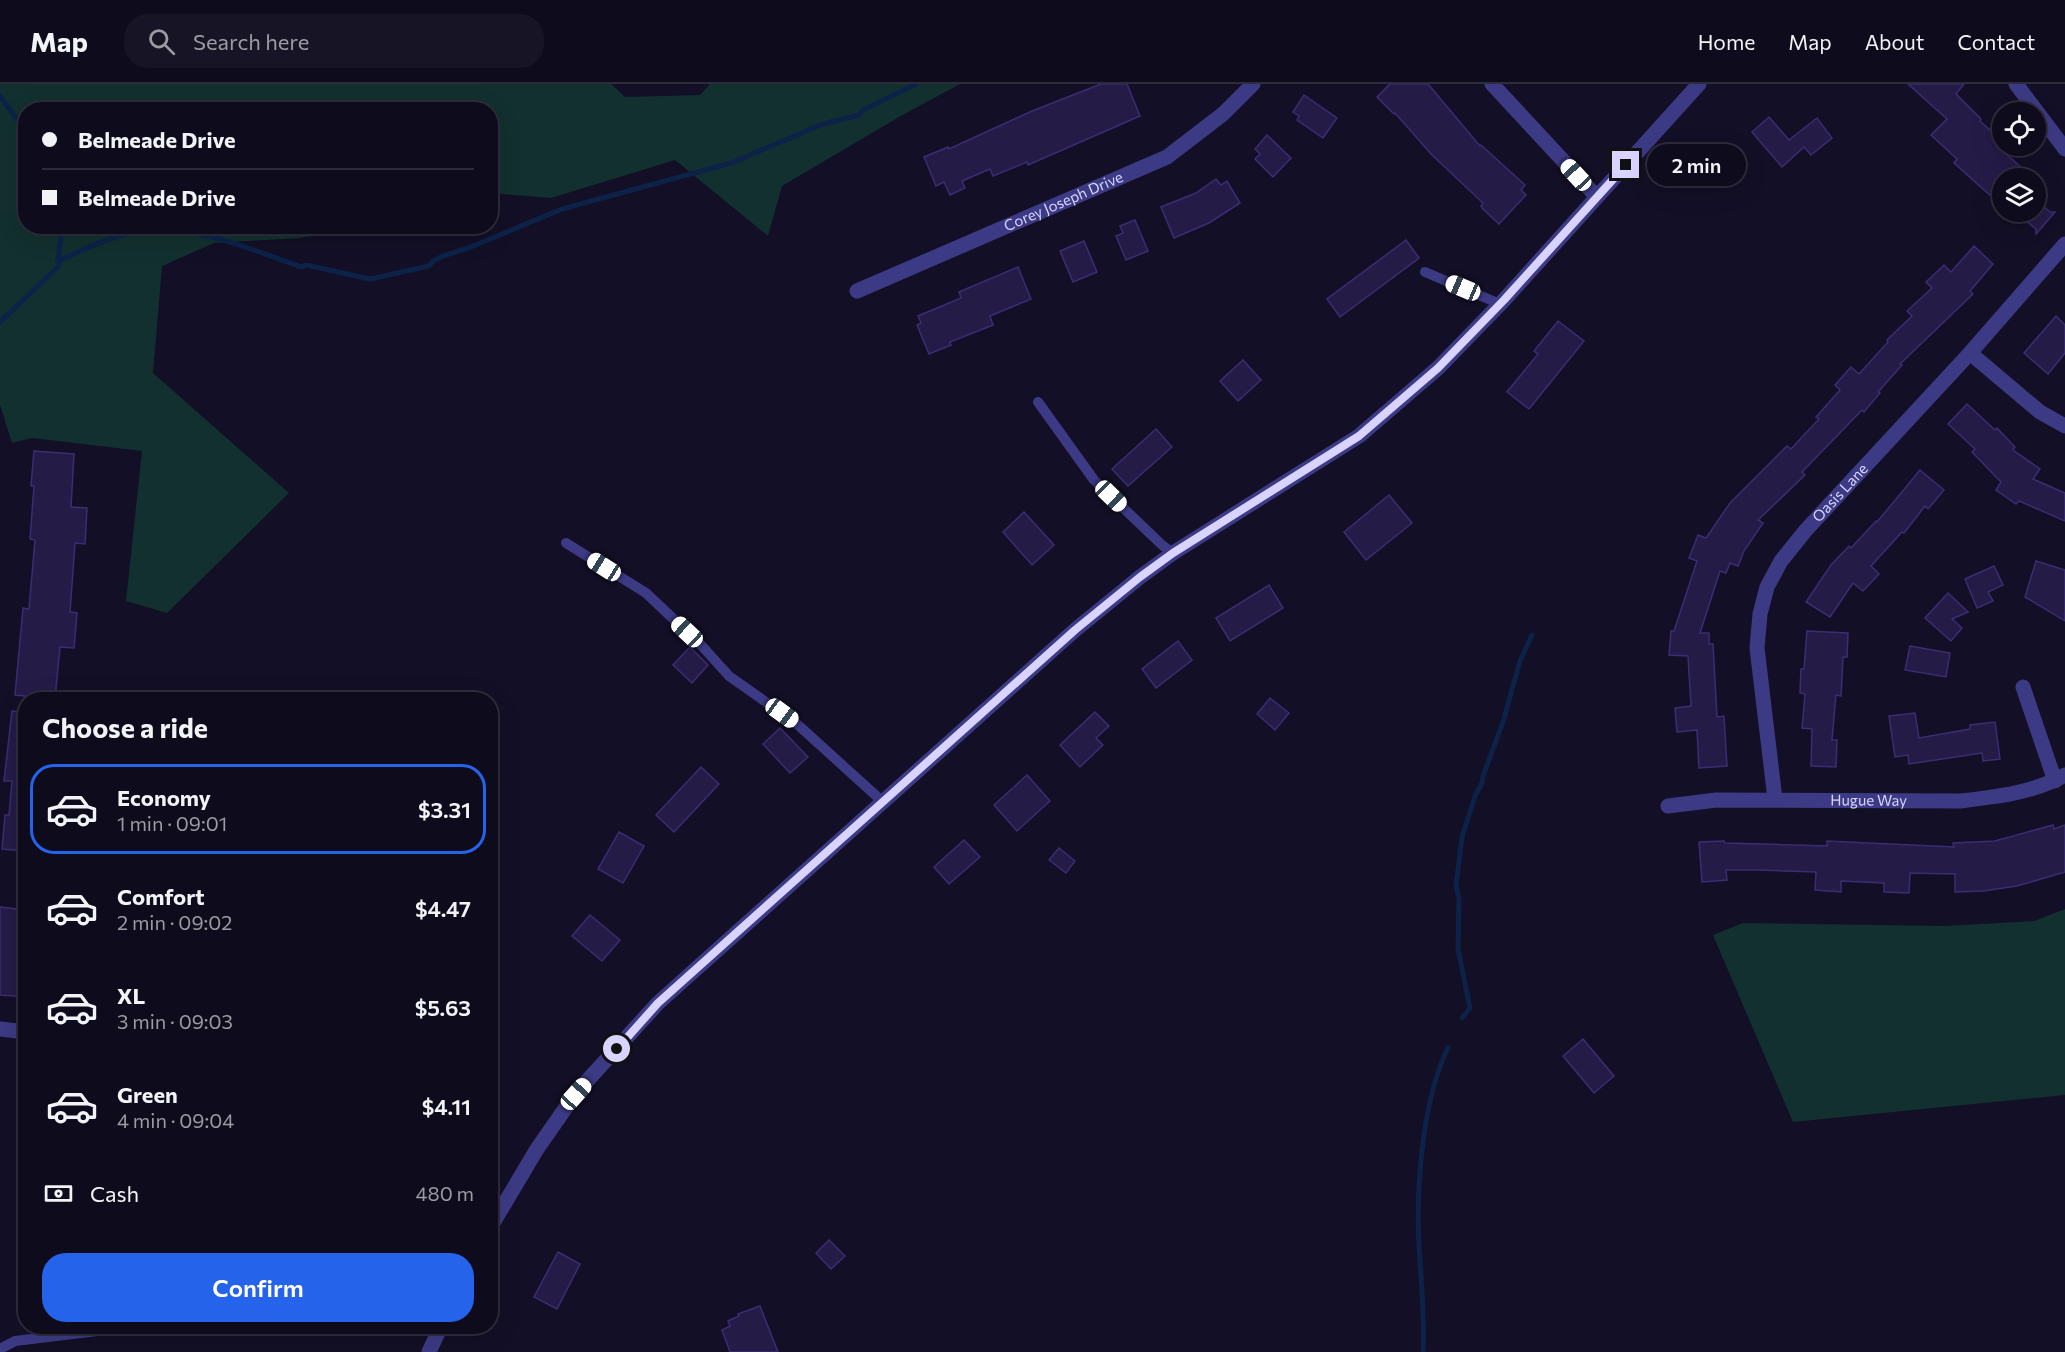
<!DOCTYPE html>
<html lang="en">
<head>
<meta charset="utf-8">
<style>
  :root { --surface:#0e0b1c; --page:#171425; --text:#f1f3f6; --muted:#9b9ba3; --line:#2e2b3b; --accent:#2563eb }
  body { margin:0; font-family:Commissioner,sans-serif; background:var(--page); color:var(--text); height:100vh; display:flex; flex-direction:column; font-size:22px; white-space:nowrap }
  * { box-sizing:border-box; margin:0 }
  p { font-size:20px; color:var(--muted) }
  .icon { flex:none; width:33px; height:33px; fill:none; stroke:currentColor; stroke-width:2; stroke-linecap:round; stroke-linejoin:round }
  .map { position:relative; flex:1; overflow:hidden }
  .details { position:absolute; left:18px; top:608px; width:480px; height:642px; display:flex; flex-direction:column; background:var(--surface); border-radius:24px; box-shadow:0 6px 24px #0002,0 0 0 2px var(--line) }
  .details>* { flex:none }
  .hud { position:absolute; left:18px; top:18px; width:480px; height:132px; border-radius:24px; box-shadow:0 6px 24px #0002,0 0 0 2px var(--line); display:grid; align-content:center; height:132px; padding:0 24px; background:var(--surface) }
  .fabs { position:absolute; left:1992px; top:18px; display:grid; gap:12px }
  .fabs a { display:grid; place-items:center; width:54px; height:54px; border-radius:50%; background:var(--surface); box-shadow:0 6px 24px #0002,0 0 0 2px var(--line); font-size:30px }
  .end { position:absolute; width:27px; height:27px; margin:-14px; border:8px solid #d9d4ff; background:#111; box-shadow:0 0 0 3px #111 }
  .from { border-radius:50% }
  .bubble { position:absolute; height:42px; border-radius:21px; background:var(--surface); box-shadow:0 6px 24px #0002,0 0 0 2px var(--line); font-size:20px; font-weight:600; line-height:42px; text-align:center }
  .car { position:absolute; width:18px; height:36px; margin:-18px -9px; border-radius:8px; box-shadow:0 0 4px 2px #0007; background:linear-gradient(#fff 24%,#345 0 40%,#fff 0 76%,#345 0 86%,#fff 0) }
  .hud b { display:flex; align-items:center; gap:21px; height:57px; font-size:22px }
  .hud b+b { border-top:2px solid var(--line) }
  .hud i { width:15px; height:15px; background:var(--text) }
  ul { padding:0; list-style:none }
  li { display:flex; align-items:center; gap:18px; height:90px; margin:0 12px 9px; padding:0 12px; border:3px solid transparent; border-radius:24px }
  li div { flex:1 }
  li b { display:block; font-size:22px }
  li em { font-style:normal; font-weight:600 }
  li.selected { border-color:var(--accent) }
  li>.icon { width:54px; height:54px; stroke-width:1.5 }
  h2 { padding:0 24px; font-size:27px; line-height:72px }
  .pay { display:flex; align-items:center; gap:15px; height:66px; padding:0 24px; font-size:22px }
  .pay p { margin-inline-start:auto }
  .primary-button { display:flex; gap:12px; margin-top:auto; padding:12px 24px }
  .primary-button a { flex:1; height:69px; border-radius:24px; background:var(--accent); color:#fff; font-size:24px; font-weight:600; line-height:69px; text-align:center }
  header { display:flex; align-items:center; gap:36px; box-sizing:border-box; height:84px; padding:0 30px; background:var(--surface); border-bottom:2px solid var(--line) }
  header strong { font-size:28px }
  nav { display:flex; gap:33px; margin-inline-start:auto; font-size:21px }
  .search { width:420px; height:54px; background:var(--page); display:flex; align-items:center; gap:15px; box-sizing:border-box; padding:0 21px; border-radius:24px; color:var(--muted); font-size:22px }
  .map>svg:first-child { display:block }
  .green { fill:#12302f }
  .lines { fill:none; stroke-linecap:round; stroke-linejoin:round }
  .stream { stroke:#0c2248; stroke-width:5 }
  .building { fill:#241b47; stroke:#3b2d73; stroke-width:1.5 }
  .lane { stroke:#3d3a85; stroke-width:10 }
  .street { stroke:#3d3a85; stroke-width:15 }
  .route { stroke:#d9d4ff; stroke-width:8 }
  .labels { text-anchor:middle; stroke-width:6; stroke-linejoin:round; paint-order:stroke }
  .street-label { font-size:15px; fill:#d9d4ff; stroke:#130f26 }
</style>
</head>
<body>
<header>
<strong>Map</strong>
<div class="search"><svg class="icon" aria-label="search" viewBox="0 0 24 24"><circle cx="10" cy="10" r="6"/><path d="M15 15l6 6"/></svg>Search here</div>
<nav><a>Home</a><a>Map</a><a>About</a><a>Contact</a></nav>
</header>
<div class="map">
<svg width="2065" height="1268" viewBox="0 0 2065 1268">
  <rect width="100%" height="100%" fill="#130f26"/>
  <g class="green">
    <path d="M0 0H611L625 13 700 11 710 0H960L899 33 782 102 768 152 675 76 551 114 491 109 490 26H26V142L358 143 350 146 299 154 214 159 162 182 153 289 289 409 167 529 126 517 142 367 32 354 12 359 0 321Z"/>
    <path d="M2065 825V1011L1793 1038 1713 851 1743 839 1944 842 2034 837Z"/>
  </g>
  <g class="lines">
    <g class="stream">
      <path d="M0 12 26 48"/>
      <path d="M58 177C79 168 100 157 122 151 184 134 245 164 302 183L306 181 370 195 429 182 433 177 443 172 471 163 562 125 731 79 823 40 859 31 863 26 916 0"/>
      <path d="M0 238 59 182 58 177 62 142"/>
      <path d="M1462 934 1470 924 1458 865 1459 814 1456 802 1462 753 1475 712 1482 699 1483 692 1503 638 1520 577 1532 551"/>
      <path d="M1423 1268C1425 1233 1421 1198 1419 1162 1416 1104 1422 1017 1448 964"/>
    </g>
  </g>
  <g class="building">
    <path d="M1101 0H1127L1140 32 1028 81 1027 78 993 92 990 85 962 97 965 104 950 111 944 98 936 102 924 73 948 63 949 65 1032 27Z"/>
    <path d="M1390 0H1428L1480 62 1481 61 1525 101 1521 106 1526 111 1499 140 1483 125 1481 122 1483 119 1432 71 1395 29 1394 30 1377 13Z"/>
    <path d="M1908 0H1964L1956 10 1981 35 1980 37 2002 57V66L2033 94H2002V122L1954 79 1957 75 1931 51 1947 35Z"/>
    <path d="M1304 11 1337 34 1323 54 1297 36 1299 32 1293 28Z"/>
    <path d="M1769 33 1789 56 1817 34 1832 54 1811 71 1804 63 1782 83 1752 48Z"/>
    <path d="M1267 51 1291 74 1273 93 1255 75 1260 70 1255 65Z"/>
    <path d="M1216 95 1221 101 1227 97 1240 119 1209 139 1174 154 1161 123 1196 109Z"/>
    <path d="M2036 116 2050 128H2055L2036 150V145L2015 128H2036Z"/>
    <path d="M1135 136 1148 167 1126 176 1116 152 1123 149 1120 142Z"/>
    <path d="M1406 156 1419 174 1340 233 1327 215Z"/>
    <path d="M1084 157 1097 188 1073 198 1060 167Z"/>
    <path d="M1974 162 1993 180 1970 207 1973 210 1900 280 1902 281 1878 308 1880 309 1864 328 1862 326 1802 388 1805 391 1758 436 1763 439 1744 467 1738 482 1730 479 1726 489 1720 487 1700 549H1709V560H1713L1717 633 1724 632 1727 682 1699 684 1697 646 1677 648 1675 624 1691 622 1688 572 1669 571 1671 547H1674L1697 477 1689 474 1698 451 1706 454 1730 419 1787 362 1791 365 1819 335 1816 333 1840 306 1835 301 1851 283 1859 290 1888 258 1887 256 1912 232 1907 227 1932 204 1926 198 1944 181 1951 188Z"/>
    <path d="M1018 183 1031 215 990 232 993 241 950 258 951 261 929 270 917 241 921 239 918 232 961 214 959 208Z"/>
    <path d="M2056 232 2065 241V269L2048 290 2024 269Z"/>
    <path d="M1558 237 1584 257 1529 325 1507 308 1538 270 1534 267Z"/>
    <path d="M1243 276 1261 296 1238 317 1220 297Z"/>
    <path d="M1967 320 1995 346 1997 344 2015 363 2013 366 2040 385 2033 395 2065 409V437L2019 417 2016 420 1996 406 2001 398 1972 368 1975 365 1948 340Z"/>
    <path d="M1156 345 1172 363 1128 402 1112 385Z"/>
    <path d="M34 367 74 370 71 423 87 424 85 460 75 459 70 528 77 529 74 564 60 563 55 615 15 611 23 524 29 525 35 456 30 455 34 402H31Z"/>
    <path d="M1920 386 1944 406 1928 425 1925 422 1904 449 1902 448 1871 482 1879 490 1863 507 1853 499 1830 533 1806 518 1831 481 1849 462 1851 464 1876 437 1877 438Z"/>
    <path d="M1389 411 1412 439 1366 476 1344 448Z"/>
    <path d="M1024 428 1054 461 1032 481 1003 448Z"/>
    <path d="M2036 477 2065 486V537L2025 513Z"/>
    <path d="M1994 482 2003 501 1988 508 1993 517 1977 524 1965 495Z"/>
    <path d="M1269 501 1283 524 1230 557 1216 534Z"/>
    <path d="M1948 509 1968 528 1952 535 1962 544 1951 557 1925 534Z"/>
    <path d="M1807 547 1848 549 1847 573H1843L1841 612 1836 611 1832 656H1837L1836 683 1811 682 1812 645 1802 644 1805 610 1800 609 1801 585H1804Z"/>
    <path d="M1178 557 1192 576 1156 604 1142 585Z"/>
    <path d="M1910 562 1950 569 1946 593 1905 586Z"/>
    <path d="M690 563 708 581 692 599 673 581Z"/>
    <path d="M1270 614 1289 629 1275 646 1257 630Z"/>
    <path d="M12 627 26 628V767L2 765 5 731H9L12 697H4Z"/>
    <path d="M1095 628 1109 642 1096 654 1103 661 1080 683 1060 661Z"/>
    <path d="M1915 629 1919 654 1970 645V641L1995 638 2000 675 1983 677 1982 669 1909 680 1908 671 1895 673 1889 632Z"/>
    <path d="M780 644 808 673 790 689 763 660Z"/>
    <path d="M701 683 719 700 674 748 656 731Z"/>
    <path d="M1027 691 1050 717 1017 747 994 721Z"/>
    <path d="M2053 741 2054 745 2065 741V788L2017 802 1983 807 1955 808V790L1910 789 1909 809 1884 808V799L1841 797V808L1815 806 1816 788 1759 786H1726L1727 796 1702 798 1699 758 1724 757 1725 759 1827 762V757L1954 763 1953 759 1995 757Z"/>
    <path d="M619 748 644 762 623 799 598 785Z"/>
    <path d="M964 756 980 773 949 800 934 783Z"/>
    <path d="M1059 764 1075 777 1066 789 1049 776Z"/>
    <path d="M0 823 26 826V913L0 911Z"/>
    <path d="M590 831 620 856 602 877 572 852Z"/>
    <path d="M1583 955 1614 992 1594 1009 1563 972Z"/>
    <path d="M829 1156 845 1172 831 1185 816 1169Z"/>
    <path d="M558 1168 580 1180 557 1225 534 1213Z"/>
    <path d="M760 1222 778 1268H730L722 1246 730 1242 728 1237 739 1232 738 1230Z"/>
  </g>
  <g class="lines">
    <g class="lane">
      <path d="M1425 188 1500 220"/>
      <path d="M1038 318 1094 396 1162 461 1173 469"/>
      <path d="M566 459 646 509 701 561 729 592 797 640 883 718"/>
      <path d="M0 1265 15 1257 139 1242"/>
    </g>
    <g class="street">
      <path d="M1492 0 1597 113"/>
      <path d="M2016 0 2065 65"/>
      <path id="s1" d="M857 207 1167 73 1223 30 1253 0"/>
      <path d="M1970 269 2040 328 2065 342"/>
      <path d="M2023 603 2055 697"/>
      <path id="s2" d="M1775 715 1757 564 1760 530 1767 503 1781 477 1806 446 1970 269 2065 160"/>
      <path id="s3" d="M1668 722 1716 716 1960 717C1995 713 2033 709 2065 691"/>
      <path d="M0 945 26 948"/>
      <path d="M490 1144 537 1065 576 1009 658 919 1075 546 1140 493 1173 469 1359 352 1438 284 1504 216 1699 0"/>
      <path d="M429 1268 441 1242"/>
    </g>
  </g>
  <g class="lines">
    <path class="route" d="M617 965 658 919 1075 546 1140 493 1173 469 1359 352 1438 284 1504 216 1626 81"/>
  </g>
  <g class="labels">
    <g class="street-label">
      <text dy="5" stroke="none"><textPath href="#s1" startOffset="225">Corey Joseph Drive</textPath></text>
      <text dy="5" stroke="none"><textPath href="#s2" startOffset="334">Oasis Lane</textPath></text>
      <text dy="5" stroke="none"><textPath href="#s3" startOffset="201">Hugue Way</textPath></text>
    </g>
  </g>
</svg>
<div class="fabs">
<a><svg class="icon" aria-label="locate" viewBox="0 0 24 24"><circle cx="12" cy="12" r="6"/><path d="M12 2v4M12 18v4M2 12h4M18 12h4"/></svg></a>
<a><svg class="icon" aria-label="layers" viewBox="0 0 24 24"><path d="M12 4l9 5-9 5-9-5zM3 14l9 5 9-5"/></svg></a>
</div>
<i class="end from" style="left:617px;top:965px"></i>
<i class="end" style="left:1626px;top:81px"></i>
<div class="bubble" style="left:1647px;top:60px;width:99px">2 min</div>
<i class="car" style="left:1576px;top:91px;rotate:317deg"></i>
<i class="car" style="left:1463px;top:204px;rotate:293deg"></i>
<i class="car" style="left:1111px;top:412px;rotate:134deg"></i>
<i class="car" style="left:604px;top:483px;rotate:302deg"></i>
<i class="car" style="left:687px;top:548px;rotate:313deg"></i>
<i class="car" style="left:782px;top:629px;rotate:126deg"></i>
<i class="car" style="left:576px;top:1010px;rotate:42deg"></i>
<div class="hud">
<b><i class="from"></i>Belmeade Drive</b>
<b><i></i>Belmeade Drive</b>
</div>
<section class="details">
<h2>Choose a ride</h2>
<ul>
<li class="selected"><svg class="icon" aria-label="car" viewBox="0 0 24 24"><path d="M5 17H2v-5l4-1 3-4h7l3 4 3 1v5h-3M9 17h6M6 11h13"/><circle cx="7" cy="17" r="2"/><circle cx="17" cy="17" r="2"/></svg><div><b>Economy</b><p>1 min · 09:01</p></div><em>$3.31</em></li>
<li><svg class="icon" aria-label="car" viewBox="0 0 24 24"><path d="M5 17H2v-5l4-1 3-4h7l3 4 3 1v5h-3M9 17h6M6 11h13"/><circle cx="7" cy="17" r="2"/><circle cx="17" cy="17" r="2"/></svg><div><b>Comfort</b><p>2 min · 09:02</p></div><em>$4.47</em></li>
<li><svg class="icon" aria-label="car" viewBox="0 0 24 24"><path d="M5 17H2v-5l4-1 3-4h7l3 4 3 1v5h-3M9 17h6M6 11h13"/><circle cx="7" cy="17" r="2"/><circle cx="17" cy="17" r="2"/></svg><div><b>XL</b><p>3 min · 09:03</p></div><em>$5.63</em></li>
<li><svg class="icon" aria-label="car" viewBox="0 0 24 24"><path d="M5 17H2v-5l4-1 3-4h7l3 4 3 1v5h-3M9 17h6M6 11h13"/><circle cx="7" cy="17" r="2"/><circle cx="17" cy="17" r="2"/></svg><div><b>Green</b><p>4 min · 09:04</p></div><em>$4.11</em></li>
</ul>
<div class="pay"><svg class="icon" aria-label="cash" viewBox="0 0 24 24"><path d="M3 7h18v10H3z"/><circle cx="12" cy="12" r="2"/></svg>Cash<p>480 m</p></div>
<div class="primary-button"><a>Confirm</a></div>
</section>
</div>
</body>
</html>
